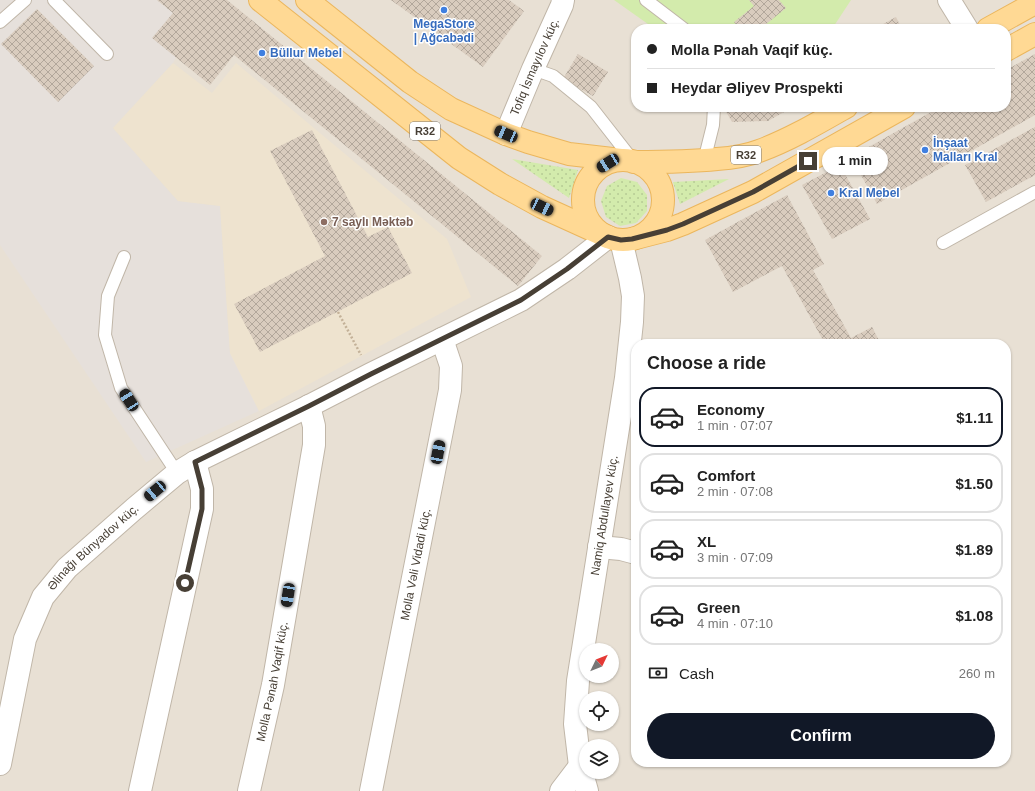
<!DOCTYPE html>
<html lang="en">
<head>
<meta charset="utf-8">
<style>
  :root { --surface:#fff; --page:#f6f6f6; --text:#222; --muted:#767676; --line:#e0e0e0; --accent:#111827 }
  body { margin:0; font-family:Arial,sans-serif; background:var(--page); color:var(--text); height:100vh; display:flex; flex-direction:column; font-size:15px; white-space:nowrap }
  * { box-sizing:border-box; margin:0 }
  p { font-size:13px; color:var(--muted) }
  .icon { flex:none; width:22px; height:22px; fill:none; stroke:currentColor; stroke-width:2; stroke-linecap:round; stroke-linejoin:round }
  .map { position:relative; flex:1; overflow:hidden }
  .details { position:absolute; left:631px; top:339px; width:380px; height:428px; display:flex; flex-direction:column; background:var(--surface); border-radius:16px; box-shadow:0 1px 3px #0004 }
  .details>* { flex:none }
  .banner { position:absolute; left:631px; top:24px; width:380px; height:88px; border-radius:16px; box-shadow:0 1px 3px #0004; display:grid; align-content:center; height:88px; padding:0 16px; background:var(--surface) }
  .needle { width:26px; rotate:47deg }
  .controls { position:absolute; left:579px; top:643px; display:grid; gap:8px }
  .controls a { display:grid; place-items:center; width:40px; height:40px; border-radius:50%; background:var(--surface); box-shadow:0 1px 3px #0004; font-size:20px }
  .end { position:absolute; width:18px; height:18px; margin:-9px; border:5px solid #473f35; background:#fff; box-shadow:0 0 0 2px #fff }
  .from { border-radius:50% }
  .bubble { position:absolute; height:28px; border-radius:14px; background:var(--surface); box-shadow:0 1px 3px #0004; font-size:13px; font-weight:700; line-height:28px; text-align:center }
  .car { position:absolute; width:12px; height:24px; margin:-12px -6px; border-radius:5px; box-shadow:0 0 3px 1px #0007; background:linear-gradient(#222 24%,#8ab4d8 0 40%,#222 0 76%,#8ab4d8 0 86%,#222 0) }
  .banner b { display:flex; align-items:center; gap:14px; height:38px; font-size:15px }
  .banner b+b { border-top:1px solid var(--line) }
  .banner i { width:10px; height:10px; background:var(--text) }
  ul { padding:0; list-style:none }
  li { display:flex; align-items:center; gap:12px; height:60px; margin:0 8px 6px; padding:0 8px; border:2px solid var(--line); border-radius:16px }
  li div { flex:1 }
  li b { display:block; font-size:15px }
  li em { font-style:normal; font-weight:700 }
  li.selected { border-color:var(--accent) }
  li>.icon { width:36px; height:36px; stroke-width:1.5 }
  h2 { padding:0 16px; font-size:18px; line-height:48px }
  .pay { display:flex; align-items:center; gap:10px; height:44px; padding:0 16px; font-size:15px }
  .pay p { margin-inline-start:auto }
  .action { display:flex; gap:8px; margin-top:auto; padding:8px 16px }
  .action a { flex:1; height:46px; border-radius:24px; background:var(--accent); color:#fff; font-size:16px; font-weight:700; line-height:46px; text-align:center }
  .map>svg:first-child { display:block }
  .residential { fill:#e8e0d4; fill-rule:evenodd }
  .industrial { fill:#e6e0db }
  .education { fill:#eee3cf }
  .grass { fill:url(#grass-dots) }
  .park { fill:#d3ebac }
  .building { fill:url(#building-cross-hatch) }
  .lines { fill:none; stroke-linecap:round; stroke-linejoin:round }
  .service-casing { stroke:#c0b6a8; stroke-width:14 }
  .minor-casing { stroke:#c0b6a8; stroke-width:24 }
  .tertiary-casing { stroke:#c0b6a8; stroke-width:24 }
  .primary-casing { stroke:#ebb65d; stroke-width:24 }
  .path { stroke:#c3b198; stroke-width:2.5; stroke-dasharray:2 2; stroke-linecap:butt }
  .service { stroke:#fff; stroke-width:12 }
  .minor { stroke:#fff; stroke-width:22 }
  .tertiary { stroke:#fff; stroke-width:22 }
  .primary { stroke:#ffd994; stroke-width:22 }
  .route { stroke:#473f35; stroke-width:5 }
  .shop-dot { fill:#3f7fe0; stroke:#fff; stroke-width:1.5 }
  .education-dot { fill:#8d6e63; stroke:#fff; stroke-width:1.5 }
  .labels { text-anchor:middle; stroke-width:3; stroke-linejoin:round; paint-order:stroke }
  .shield { fill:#fff; stroke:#7e7972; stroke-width:1 }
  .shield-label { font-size:11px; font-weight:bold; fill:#473f35 }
  .shop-label { font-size:12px; font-weight:bold; fill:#366cbe; stroke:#fff; text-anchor:start }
  .street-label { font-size:12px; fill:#473f35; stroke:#fff }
  .education-label { font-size:12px; font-weight:bold; fill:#785e54; stroke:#fff; text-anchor:start }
</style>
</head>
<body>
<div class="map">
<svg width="1035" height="791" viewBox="0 0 1035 791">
  <defs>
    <pattern id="grass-dots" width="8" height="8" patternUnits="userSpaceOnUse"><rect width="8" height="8" fill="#d3ebac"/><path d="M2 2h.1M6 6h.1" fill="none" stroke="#b6cb95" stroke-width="1.8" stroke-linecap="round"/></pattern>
    <pattern id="building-cross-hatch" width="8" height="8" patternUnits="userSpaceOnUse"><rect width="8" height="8" fill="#d9ccbe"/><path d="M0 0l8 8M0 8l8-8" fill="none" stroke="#b2a79b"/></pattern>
  </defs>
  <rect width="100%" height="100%" fill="#f4efe6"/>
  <path class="residential" d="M0 0H1035V791H0ZM636 29H1006V107H636ZM636 344H1006V762H636ZM586 650H612V676H586ZM586 698H612V724H586ZM586 746H612V772H586Z"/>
  <path class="industrial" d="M0 0H157L173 13 153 38 176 57 173 63 113 128 178 201 220 206 230 353 259 411 146 462 0 245Z"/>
  <path class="education" d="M173 63 212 93 236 63 447 239 471 297 259 411 230 353 220 206 178 201 113 128Z"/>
  <g class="grass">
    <path d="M512 159 578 170 569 198Z"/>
    <path d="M621 178 637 182 647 195V211L636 223 620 226 606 217 601 201 607 186Z"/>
    <path d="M729 179 680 204 673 182Z"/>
  </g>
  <path class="park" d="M614 0H851L832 29H655Z"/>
  <g class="building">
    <path d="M157 0H227L542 256 518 286 234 55 210 85 152 38 173 13Z"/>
    <path d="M391 0H509L524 11 483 67Z"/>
    <path d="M749 0H779L786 8 760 29H740L734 22 754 6Z"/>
    <path d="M37 9 94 66 58 102 1 44Z"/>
    <path d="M896 17 902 29H874Z"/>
    <path d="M578 54 608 72 593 96 563 79Z"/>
    <path d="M1035 54V115L877 204 851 157 940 107H1006V70Z"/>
    <path d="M731 107H793L768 121 732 122 725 110Z"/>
    <path d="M1035 127V175L986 202 965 165Z"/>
    <path d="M312 130 368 237 388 227 412 273 260 352 234 304 325 256 270 151Z"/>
    <path d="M840 165 870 219 832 239 802 185Z"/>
    <path d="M787 195 824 264 813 270 851 338 872 327 881 344H825L782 266 733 292 705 240Z"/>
  </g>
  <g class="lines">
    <g class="service-casing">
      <g id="service">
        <path d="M54 0 107 54"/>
        <path d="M646 0 684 29"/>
        <path d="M0 22 25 0"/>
        <path d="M533 69 553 76 591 107 634 162"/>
        <path d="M704 161 713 125 714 107"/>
        <path d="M943 243 1035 192"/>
        <path d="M124 257 108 296 105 335 121 388 177 473"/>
      </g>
    </g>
    <g class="minor-casing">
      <g id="minor">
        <path d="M949 0 967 29"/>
        <path id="s1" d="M506 134 533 69 562 5 563 0"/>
        <path d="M599 547 621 549 636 553"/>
        <path id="s2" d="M0 764 25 639 43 597 67 568 134 509 177 473 195 462 309 406 371 374 521 300 567 269 608 237"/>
        <path d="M140 791 202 509V489L195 462"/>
        <path id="s3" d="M249 791 273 685 314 445V426L309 406"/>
        <path id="s4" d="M371 791 450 390 451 366 442 339"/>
        <path d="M561 791 580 766"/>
      </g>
    </g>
    <g class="tertiary-casing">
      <g id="tertiary">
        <path id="s5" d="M587 791 580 766 575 724 578 681 626 378 632 322 633 296 630 278 621 240"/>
      </g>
    </g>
    <g class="primary-casing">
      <g id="primary">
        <path d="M260 0 459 158 500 184 542 207 608 237"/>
        <path d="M307 0 410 82 451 109 506 134 528 142 569 154 621 160"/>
        <path d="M988 29 1035 3"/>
        <path d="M1006 50 1035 34"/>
        <circle cx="623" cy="200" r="40"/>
        <path d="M634 162C662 162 689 162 717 159 731 158 746 156 759 151 789 140 818 123 846 107"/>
        <path d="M632 239 667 230 683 224 753 192 904 107"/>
      </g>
    </g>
    <path class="path" d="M338 312 361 355"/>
    <use href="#service" class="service"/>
    <use href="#minor" class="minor"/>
    <use href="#tertiary" class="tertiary"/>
    <use href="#primary" class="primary"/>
  </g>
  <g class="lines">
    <path class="route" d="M185 583 202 509V489L195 462 309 406 371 374 521 300 567 269 608 237 621 240 632 239 667 230 683 224 753 192 808 161"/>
  </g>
  <g class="shop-dot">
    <circle cx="444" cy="10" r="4"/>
    <circle cx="262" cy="53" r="4"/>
    <circle cx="925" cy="150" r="4"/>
    <circle cx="831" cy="193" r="4"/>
  </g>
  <circle class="education-dot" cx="324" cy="222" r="4"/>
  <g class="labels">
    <g class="shield">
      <rect x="410" y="122" width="30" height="18" rx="3"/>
      <rect x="731" y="146" width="30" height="18" rx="3"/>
    </g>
    <g class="shield-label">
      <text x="425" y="135">R32</text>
      <text x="746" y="159">R32</text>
    </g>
    <g class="shop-label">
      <text x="444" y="28" text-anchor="middle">MegaStore<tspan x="444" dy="14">| Ağcabədi</tspan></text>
      <text x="270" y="57">Büllur Mebel</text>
      <text x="933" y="147">İnşaat<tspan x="933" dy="14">Malları Kral</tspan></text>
      <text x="839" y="197">Kral Mebel</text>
    </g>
    <g class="street-label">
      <text dy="4" stroke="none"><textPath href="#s1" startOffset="73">Tofiq İsmayılov küç.</textPath></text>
      <text dy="4" stroke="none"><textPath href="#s5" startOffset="279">Namiq Abdullayev küç.</textPath></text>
      <text dy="4" stroke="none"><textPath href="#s2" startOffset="244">Əlinağı Bünyadov küç.</textPath></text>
      <text dy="4" stroke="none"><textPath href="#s4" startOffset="231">Molla Vəli Vidadi küç.</textPath></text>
      <text dy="4" stroke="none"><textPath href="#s3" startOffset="112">Molla Pənah Vaqif küç.</textPath></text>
    </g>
    <g class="education-label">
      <text x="332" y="226">7 saylı Məktəb</text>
    </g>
  </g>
</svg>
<div class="controls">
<a><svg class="needle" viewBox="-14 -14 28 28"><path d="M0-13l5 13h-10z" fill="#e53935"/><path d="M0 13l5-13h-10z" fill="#767676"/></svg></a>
<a><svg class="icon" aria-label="locate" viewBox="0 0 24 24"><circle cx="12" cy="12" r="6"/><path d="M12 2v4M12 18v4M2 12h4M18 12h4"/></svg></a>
<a><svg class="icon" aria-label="layers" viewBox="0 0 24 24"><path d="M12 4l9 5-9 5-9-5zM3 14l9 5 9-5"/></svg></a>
</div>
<i class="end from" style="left:185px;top:583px"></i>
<i class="end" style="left:808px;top:161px"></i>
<div class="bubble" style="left:822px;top:147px;width:66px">1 min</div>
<i class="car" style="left:506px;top:134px;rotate:293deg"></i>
<i class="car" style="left:608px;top:163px;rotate:238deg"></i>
<i class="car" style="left:542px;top:207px;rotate:115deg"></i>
<i class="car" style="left:129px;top:400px;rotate:327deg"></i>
<i class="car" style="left:438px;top:452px;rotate:11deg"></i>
<i class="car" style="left:155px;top:491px;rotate:230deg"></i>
<i class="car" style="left:288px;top:595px;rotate:189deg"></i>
<div class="banner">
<b><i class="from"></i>Molla Pənah Vaqif küç.</b>
<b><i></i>Heydar Əliyev Prospekti</b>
</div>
<section class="details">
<h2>Choose a ride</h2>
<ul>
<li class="selected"><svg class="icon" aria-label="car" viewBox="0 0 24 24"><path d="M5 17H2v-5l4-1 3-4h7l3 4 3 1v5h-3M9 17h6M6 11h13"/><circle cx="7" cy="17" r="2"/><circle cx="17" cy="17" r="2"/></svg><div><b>Economy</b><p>1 min · 07:07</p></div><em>$1.11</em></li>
<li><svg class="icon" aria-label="car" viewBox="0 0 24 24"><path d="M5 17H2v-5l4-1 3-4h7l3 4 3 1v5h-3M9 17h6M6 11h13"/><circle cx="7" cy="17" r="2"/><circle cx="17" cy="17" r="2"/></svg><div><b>Comfort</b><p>2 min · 07:08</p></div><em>$1.50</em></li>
<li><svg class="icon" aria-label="car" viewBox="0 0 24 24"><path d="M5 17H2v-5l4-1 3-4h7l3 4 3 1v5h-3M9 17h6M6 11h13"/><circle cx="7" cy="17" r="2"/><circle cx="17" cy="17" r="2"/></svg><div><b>XL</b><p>3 min · 07:09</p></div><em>$1.89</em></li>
<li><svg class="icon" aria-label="car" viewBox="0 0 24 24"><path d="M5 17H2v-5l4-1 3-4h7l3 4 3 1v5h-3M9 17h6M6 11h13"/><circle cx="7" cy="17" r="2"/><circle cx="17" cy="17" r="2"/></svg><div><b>Green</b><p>4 min · 07:10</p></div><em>$1.08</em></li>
</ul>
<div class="pay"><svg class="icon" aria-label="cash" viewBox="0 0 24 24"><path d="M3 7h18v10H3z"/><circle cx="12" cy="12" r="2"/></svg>Cash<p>260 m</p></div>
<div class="action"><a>Confirm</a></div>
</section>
</div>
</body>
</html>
